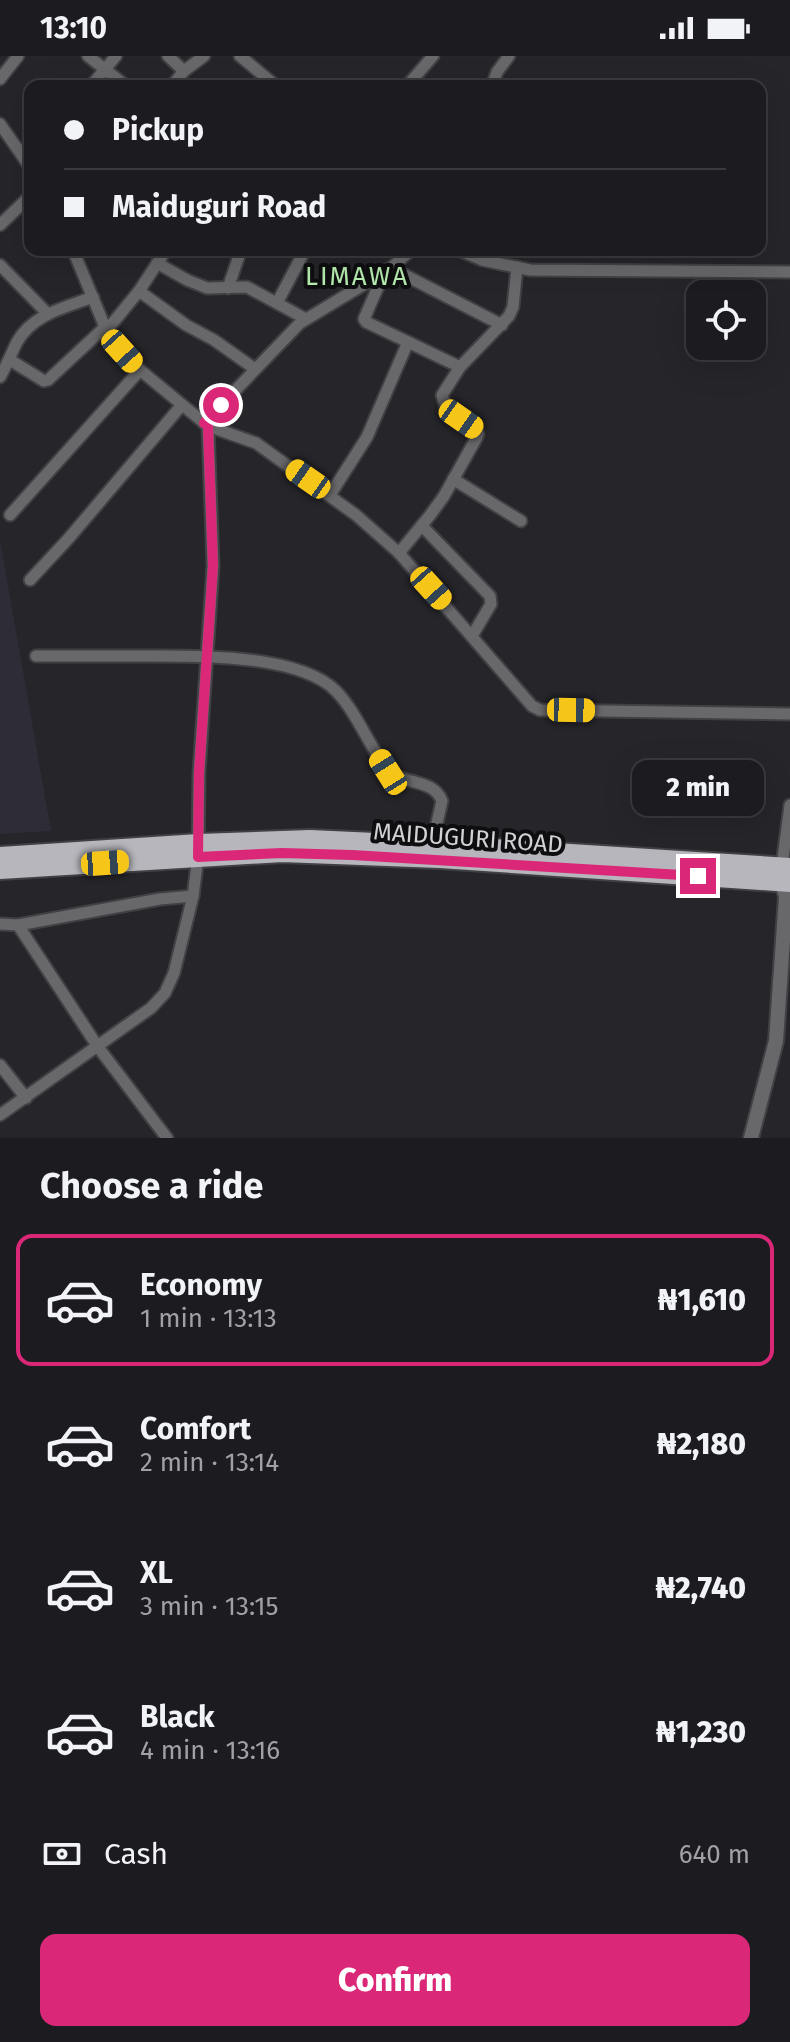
<!DOCTYPE html>
<html lang="en">
<head>
<meta charset="utf-8">
<style>
  :root { --surface:#1c1c20; --page:#252529; --text:#f1f3f6; --muted:#a0a1a5; --line:#3a3a3e; --accent:#db2777 }
  body { margin:0; font-family:"Fira Sans",sans-serif; background:var(--page); color:var(--text); height:100vh; display:flex; flex-direction:column; font-size:30px; white-space:nowrap }
  * { box-sizing:border-box; margin:0 }
  p { font-size:26px; color:var(--muted) }
  .icon { flex:none; width:44px; height:44px; fill:none; stroke:currentColor; stroke-width:2; stroke-linecap:round; stroke-linejoin:round }
  .map { position:relative; height:1082px; overflow:hidden }
  .panel { display:flex; flex-direction:column; background:var(--surface); flex:1 }
  .panel>* { flex:none }
  .top-card { position:absolute; left:24px; top:24px; width:742px; height:176px; border-radius:16px; box-shadow:0 8px 32px #0002,0 0 0 2px var(--line); display:grid; align-content:center; height:176px; padding:0 40px; background:var(--surface) }
  .buttons { position:absolute; left:686px; top:224px; display:grid; gap:16px }
  .buttons a { display:grid; place-items:center; width:80px; height:80px; border-radius:16px; background:var(--surface); box-shadow:0 8px 32px #0002,0 0 0 2px var(--line); font-size:40px }
  .end { position:absolute; width:36px; height:36px; margin:-18px; border:10px solid #db2777; background:#fff; box-shadow:0 0 0 4px #fff }
  .from { border-radius:50% }
  .bubble { position:absolute; height:56px; border-radius:16px; background:var(--surface); box-shadow:0 8px 32px #0002,0 0 0 2px var(--line); font-size:26px; font-weight:800; line-height:56px; text-align:center }
  .car { position:absolute; width:24px; height:48px; margin:-24px -12px; border-radius:10px; box-shadow:0 0 6px 2px #0007; background:linear-gradient(#f5c518 24%,#345 0 40%,#f5c518 0 76%,#345 0 86%,#f5c518 0) }
  .top-card b { display:flex; align-items:center; gap:28px; height:76px; font-size:30px }
  .top-card b+b { border-top:2px solid var(--line) }
  .top-card i { width:20px; height:20px; background:var(--text) }
  ul { padding:0; list-style:none }
  li { display:flex; align-items:center; gap:24px; height:132px; margin:0 16px 12px; padding:0 24px; border:4px solid transparent; border-radius:16px }
  li div { flex:1 }
  li b { display:block; font-size:30px }
  li em { font-style:normal; font-weight:800 }
  li.active { border-color:var(--accent) }
  li>.icon { width:72px; height:72px; stroke-width:1.5 }
  h2 { padding:0 40px; font-size:36px; line-height:96px }
  .pay { display:flex; align-items:center; gap:20px; height:88px; padding:0 40px; font-size:30px }
  .pay p { margin-inline-start:auto }
  .cta { display:flex; gap:16px; margin-top:auto; padding:16px 40px }
  .cta a { flex:1; height:92px; border-radius:16px; background:var(--accent); color:#fff; font-size:32px; font-weight:800; line-height:92px; text-align:center }
  .status { display:flex; justify-content:space-between; align-items:center; height:56px; padding:0 40px; background:var(--surface); direction:ltr }
  .status svg { height:22px; fill:currentColor }
  .map>svg:first-child { display:block }
  .built { fill:#2e2c37 }
  .lines { fill:none; stroke-linecap:round; stroke-linejoin:round }
  .minor-casing { stroke:#414145; stroke-width:15 }
  .tertiary-casing { stroke:#414145; stroke-width:18 }
  .trunk-casing { stroke:#414145; stroke-width:22 }
  .minor { stroke:#68676a; stroke-width:11 }
  .tertiary { stroke:#68676a; stroke-width:14 }
  .trunk { stroke:#b7b6bc; stroke-width:18 }
  .route { stroke:#db2777; stroke-width:10 }
  .labels { text-anchor:middle; stroke-width:8; stroke-linejoin:round; paint-order:stroke }
  .street-label { font-size:24px; fill:#d2d2d5; stroke:#0e0e10 }
  .neighbourhood-label { font-size:26px; letter-spacing:2px; fill:#b6edaf; stroke:#0e0e10 }
</style>
</head>
<body>
<div class="status"><b>13:10</b><svg viewBox="0 0 49 12"><path d="M0 12V9h3v3zM5 12V6h3v6zM10 12V3h3v9zM15 12V0h3v12zM26 1h20v11H26zM47 4h2v5h-2z"/></svg></div>
<div class="map">
<svg width="790" height="1082" viewBox="0 0 790 1082">
  <rect width="100%" height="100%" fill="#25252a"/>
  <path class="built" d="M0 484 51 775 0 778Z"/>
  <g class="lines">
    <g class="minor-casing">
      <g id="minor">
        <path d="M88 0 126 30"/>
        <path d="M168 0 184 15"/>
        <path d="M240 0 276 30"/>
        <path d="M0 23 18 0"/>
        <path d="M91 30 116 0"/>
        <path d="M172 30 184 15 204 0"/>
        <path d="M407 30 433 0"/>
        <path d="M492 30 497 16 509 0"/>
        <path d="M0 68 30 111"/>
        <path d="M21 97 30 88"/>
        <path d="M0 169 30 140"/>
        <path d="M73 194 105 271 122 295 140 314 208 370 256 387 356 459 399 497 532 650 540 654 790 658"/>
        <path d="M459 194 482 204 530 214 790 216"/>
        <path d="M157 207 187 224 207 232 247 231 306 263"/>
        <path d="M0 209 48 258"/>
        <path d="M391 212 502 269"/>
        <path d="M385 215 364 263 366 266 408 286"/>
        <path d="M228 232 241 194"/>
        <path d="M139 235 186 269 214 284 255 313"/>
        <path d="M277 247 305 194"/>
        <path d="M107 274 139 235 166 194"/>
        <path d="M10 304 44 325 48 324 105 271"/>
        <path d="M0 321C7 309 11 298 17 286 33 258 64 252 93 241"/>
        <path d="M204 367 300 267 391 212 411 194"/>
        <path d="M453 423 521 465"/>
        <path d="M330 439 367 381 408 286 460 311"/>
        <path d="M10 459 140 314"/>
        <path d="M422 470 490 540 491 548 472 580"/>
        <path d="M399 497 431 458 444 440 477 381 478 378 476 373 446 352 442 339 460 311 509 260 513 251 517 211"/>
        <path d="M30 524 69 482 181 350"/>
        <path d="M36 600C71 600 106 600 140 600 192 600 298 597 336 635 357 657 368 688 386 712 400 730 433 721 442 745L432 789"/>
        <path d="M782 810 790 749"/>
        <path d="M0 868 18 869 160 843 193 840"/>
        <path d="M18 869 98 991 167 1082"/>
        <path d="M0 1009 26 1042"/>
        <path d="M0 1059 151 952 165 937 174 917 193 840 198 801 199 717 213 510 208 370"/>
      </g>
    </g>
    <g class="tertiary-casing">
      <path id="tertiary" d="M751 1082 776 985 786 840 781 825V819"/>
    </g>
    <g class="trunk-casing">
      <g id="trunk">
        <path d="M0 800 199 787 310 783 461 790 790 811"/>
        <path d="M0 814 282 797 440 803 790 827"/>
      </g>
    </g>
    <use href="#minor" class="minor"/>
    <use href="#tertiary" class="tertiary"/>
    <use href="#trunk" class="trunk"/>
  </g>
  <g class="lines">
    <path class="route" d="M221 349 204 367 208 370 213 510 199 717 198 801 282 797 352 799 698 820"/>
  </g>
  <g class="labels">
    <g class="street-label">
      <text transform="translate(468 782) rotate(4)" y="8">MAIDUGURI ROAD</text>
    </g>
    <g class="neighbourhood-label">
      <text x="357" y="229">LIMAWA</text>
    </g>
  </g>
</svg>
<div class="buttons">
<a><svg class="icon" aria-label="locate" viewBox="0 0 24 24"><circle cx="12" cy="12" r="6"/><path d="M12 2v4M12 18v4M2 12h4M18 12h4"/></svg></a>
</div>
<i class="end from" style="left:221px;top:349px"></i>
<i class="end" style="left:698px;top:820px"></i>
<div class="bubble" style="left:632px;top:704px;width:132px">2 min</div>
<i class="car" style="left:122px;top:295px;rotate:138deg"></i>
<i class="car" style="left:461px;top:363px;rotate:125deg"></i>
<i class="car" style="left:308px;top:423px;rotate:305deg"></i>
<i class="car" style="left:431px;top:532px;rotate:138deg"></i>
<i class="car" style="left:571px;top:654px;rotate:91deg"></i>
<i class="car" style="left:388px;top:716px;rotate:328deg"></i>
<i class="car" style="left:105px;top:807px;rotate:86deg"></i>
<div class="top-card">
<b><i class="from"></i>Pickup</b>
<b><i></i>Maiduguri Road</b>
</div>
</div>
<section class="panel">
<h2>Choose a ride</h2>
<ul>
<li class="active"><svg class="icon" aria-label="car" viewBox="0 0 24 24"><path d="M5 17H2v-5l4-1 3-4h7l3 4 3 1v5h-3M9 17h6M6 11h13"/><circle cx="7" cy="17" r="2"/><circle cx="17" cy="17" r="2"/></svg><div><b>Economy</b><p>1 min · 13:13</p></div><em>₦1,610</em></li>
<li><svg class="icon" aria-label="car" viewBox="0 0 24 24"><path d="M5 17H2v-5l4-1 3-4h7l3 4 3 1v5h-3M9 17h6M6 11h13"/><circle cx="7" cy="17" r="2"/><circle cx="17" cy="17" r="2"/></svg><div><b>Comfort</b><p>2 min · 13:14</p></div><em>₦2,180</em></li>
<li><svg class="icon" aria-label="car" viewBox="0 0 24 24"><path d="M5 17H2v-5l4-1 3-4h7l3 4 3 1v5h-3M9 17h6M6 11h13"/><circle cx="7" cy="17" r="2"/><circle cx="17" cy="17" r="2"/></svg><div><b>XL</b><p>3 min · 13:15</p></div><em>₦2,740</em></li>
<li><svg class="icon" aria-label="car" viewBox="0 0 24 24"><path d="M5 17H2v-5l4-1 3-4h7l3 4 3 1v5h-3M9 17h6M6 11h13"/><circle cx="7" cy="17" r="2"/><circle cx="17" cy="17" r="2"/></svg><div><b>Black</b><p>4 min · 13:16</p></div><em>₦1,230</em></li>
</ul>
<div class="pay"><svg class="icon" aria-label="cash" viewBox="0 0 24 24"><path d="M3 7h18v10H3z"/><circle cx="12" cy="12" r="2"/></svg>Cash<p>640 m</p></div>
<div class="cta"><a>Confirm</a></div>
</section>
</body>
</html>
